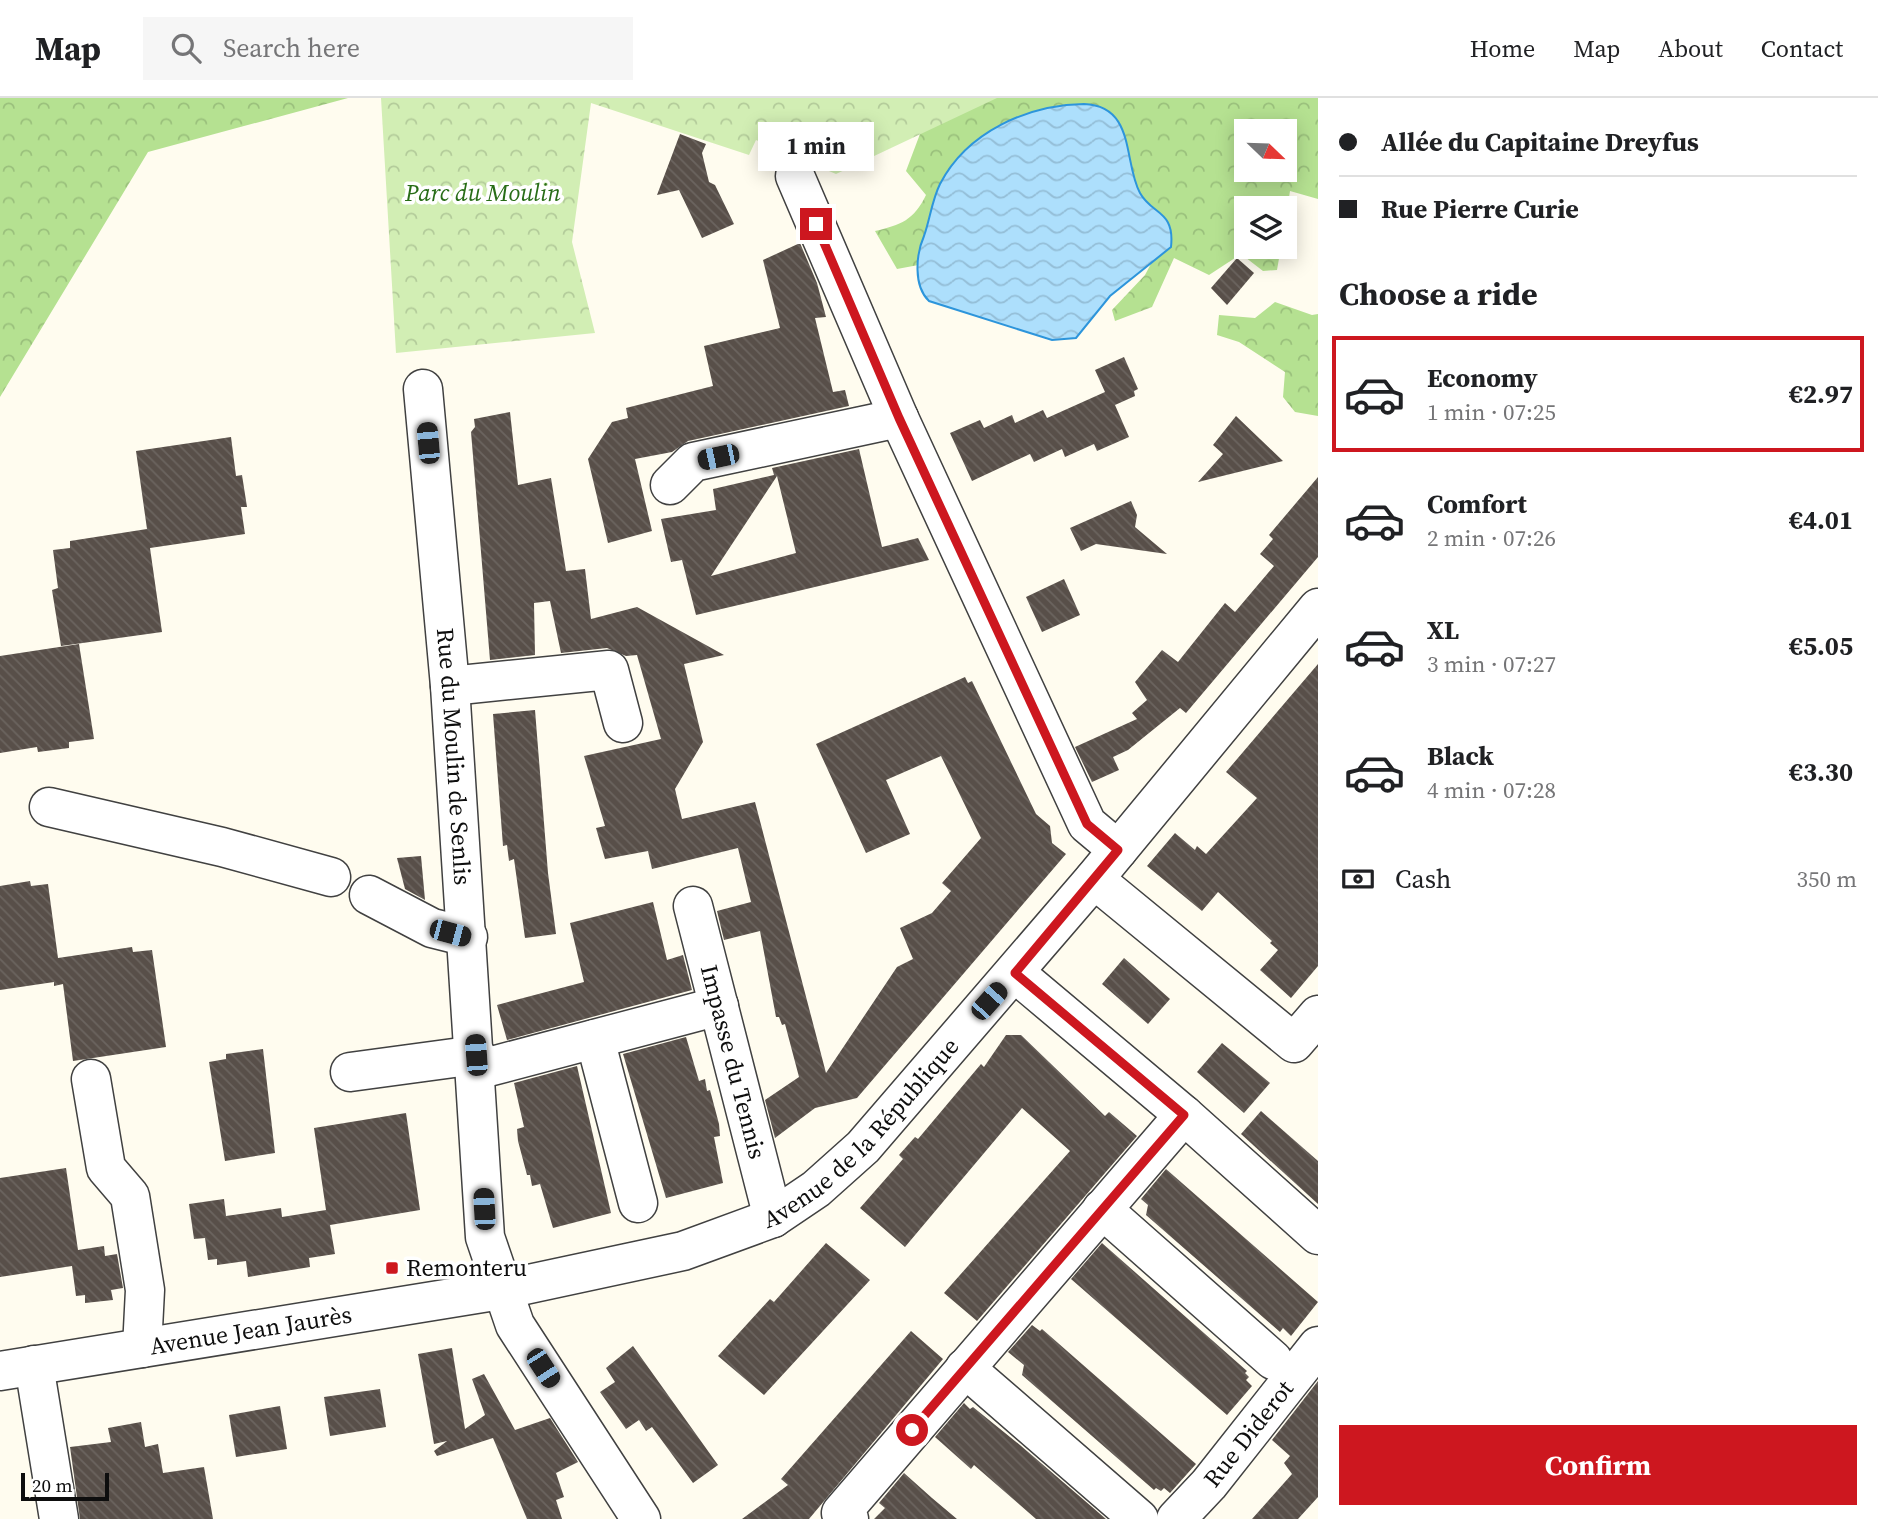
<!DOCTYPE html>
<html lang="en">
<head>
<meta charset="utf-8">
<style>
  :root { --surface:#fff; --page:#f6f6f6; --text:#202124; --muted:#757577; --line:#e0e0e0; --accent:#cd171f }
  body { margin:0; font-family:"Source Serif 4",serif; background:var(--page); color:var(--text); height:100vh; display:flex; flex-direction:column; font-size:26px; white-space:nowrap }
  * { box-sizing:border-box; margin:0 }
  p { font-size:23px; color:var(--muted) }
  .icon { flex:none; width:38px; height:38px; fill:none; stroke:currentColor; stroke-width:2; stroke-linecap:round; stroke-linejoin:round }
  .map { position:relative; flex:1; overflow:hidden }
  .sheet { display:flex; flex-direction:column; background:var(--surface); width:560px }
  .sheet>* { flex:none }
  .guide { display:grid; align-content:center; height:154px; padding:0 21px; background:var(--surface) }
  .needle { width:46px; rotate:113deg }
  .controls { position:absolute; left:1234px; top:21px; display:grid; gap:14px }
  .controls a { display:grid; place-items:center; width:63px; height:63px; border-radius:0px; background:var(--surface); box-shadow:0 4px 18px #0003; font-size:35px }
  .scale { position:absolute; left:21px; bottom:18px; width:88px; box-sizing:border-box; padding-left:7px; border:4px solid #0e0e0e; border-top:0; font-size:19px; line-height:24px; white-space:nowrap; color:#0e0e0e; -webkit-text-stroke:5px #fff; paint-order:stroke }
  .end { position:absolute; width:32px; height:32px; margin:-16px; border:9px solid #cd171f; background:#fff; box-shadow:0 0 0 4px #fff }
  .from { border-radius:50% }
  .bubble { position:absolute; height:49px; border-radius:0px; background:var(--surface); box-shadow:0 4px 18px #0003; font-size:23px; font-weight:700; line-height:49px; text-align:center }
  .car { position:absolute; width:21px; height:42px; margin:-21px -10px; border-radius:9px; box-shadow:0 0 5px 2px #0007; background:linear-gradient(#222 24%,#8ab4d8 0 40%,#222 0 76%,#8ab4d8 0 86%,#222 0) }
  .guide b { display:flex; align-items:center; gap:24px; height:66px; font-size:26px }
  .guide b+b { border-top:2px solid var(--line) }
  .guide i { width:18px; height:18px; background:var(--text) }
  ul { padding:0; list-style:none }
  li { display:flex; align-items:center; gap:21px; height:116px; margin:0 14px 10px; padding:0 7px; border:4px solid transparent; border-radius:0px }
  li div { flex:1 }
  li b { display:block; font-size:26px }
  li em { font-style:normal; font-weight:700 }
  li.on { border-color:var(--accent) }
  li>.icon { width:63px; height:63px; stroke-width:1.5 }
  h2 { padding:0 21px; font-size:32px; line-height:84px }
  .pay { display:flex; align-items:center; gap:18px; height:77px; padding:0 21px; font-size:26px }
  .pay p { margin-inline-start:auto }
  .primary-button { display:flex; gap:14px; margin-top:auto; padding:14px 21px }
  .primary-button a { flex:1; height:80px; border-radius:0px; background:var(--accent); color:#fff; font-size:28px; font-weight:700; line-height:80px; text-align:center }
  header { display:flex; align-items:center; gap:42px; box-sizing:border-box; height:98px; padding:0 35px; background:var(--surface); border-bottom:2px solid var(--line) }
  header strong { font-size:33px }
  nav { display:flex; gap:38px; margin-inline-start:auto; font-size:24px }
  .search { width:490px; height:63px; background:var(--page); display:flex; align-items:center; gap:18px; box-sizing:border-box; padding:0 24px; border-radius:0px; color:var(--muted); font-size:26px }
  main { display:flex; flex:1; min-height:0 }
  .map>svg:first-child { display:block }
  .forest { fill:url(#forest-crowns); fill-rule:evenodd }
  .park { fill:url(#park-crowns) }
  .water { fill:url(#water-waves); stroke:#2d95db; stroke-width:2 }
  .building { fill:url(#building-back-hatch); fill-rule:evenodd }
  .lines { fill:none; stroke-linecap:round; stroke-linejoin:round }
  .minor-casing { stroke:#414141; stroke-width:41 }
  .minor { stroke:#fff; stroke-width:38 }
  .route { stroke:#cd171f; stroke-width:9 }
  .poi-dot { fill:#cd171f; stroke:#fff; stroke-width:2.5 }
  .labels { text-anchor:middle; stroke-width:7; stroke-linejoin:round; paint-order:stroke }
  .park-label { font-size:24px; font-style:italic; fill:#286d17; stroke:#fff }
  .street-label { font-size:24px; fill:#0e0e0e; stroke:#fff }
  .poi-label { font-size:24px; fill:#0e0e0e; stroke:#fff; text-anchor:start }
</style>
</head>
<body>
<header>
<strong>Map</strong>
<div class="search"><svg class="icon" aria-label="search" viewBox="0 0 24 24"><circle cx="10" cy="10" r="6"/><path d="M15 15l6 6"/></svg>Search here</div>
<nav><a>Home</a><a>Map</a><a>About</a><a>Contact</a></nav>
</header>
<main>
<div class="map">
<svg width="1318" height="1421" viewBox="0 0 1318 1421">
  <defs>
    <pattern id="forest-crowns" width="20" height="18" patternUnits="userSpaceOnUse" patternTransform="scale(1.75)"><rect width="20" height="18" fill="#b5e191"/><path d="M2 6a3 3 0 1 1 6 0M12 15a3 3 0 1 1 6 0" fill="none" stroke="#9ac07c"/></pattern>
    <pattern id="park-crowns" width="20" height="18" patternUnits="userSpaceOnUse" patternTransform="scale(1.75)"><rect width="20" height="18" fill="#d2eeb4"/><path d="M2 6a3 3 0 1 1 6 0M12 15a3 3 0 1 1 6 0" fill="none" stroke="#b3cb9a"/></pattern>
    <pattern id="water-waves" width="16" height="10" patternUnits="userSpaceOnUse" patternTransform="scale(1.75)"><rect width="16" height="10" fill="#addffc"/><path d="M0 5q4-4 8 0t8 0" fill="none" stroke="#94bed7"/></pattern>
    <pattern id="building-back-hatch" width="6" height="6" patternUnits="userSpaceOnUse" patternTransform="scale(1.75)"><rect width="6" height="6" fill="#584f49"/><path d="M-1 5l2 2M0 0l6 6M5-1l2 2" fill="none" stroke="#6b645f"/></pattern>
  </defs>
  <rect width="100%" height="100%" fill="#fffcef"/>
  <g class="forest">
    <path d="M0 0H348L148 54 0 299Z"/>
    <path d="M980 0H1318V101L1290 93 1285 125 1284 110H1246V149H1281L1277 172 1263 173 1241 156 1209 177 1174 160 1152 209 1115 223 1112 212 1145 177 1163 143 940 163 897 171 875 133C901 127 914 122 926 97L906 73 923 28ZM1246 33H1284V72H1246Z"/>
    <path d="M1275 204 1312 217 1318 216V318L1295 314 1283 299 1285 274 1239 244 1217 237 1219 217 1255 220Z"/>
  </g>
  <path class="park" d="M381 0H997L836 76 756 42 749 57 591 5 572 144 595 235 396 255Z"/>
  <path class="water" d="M1084 6C1136 8 1123 64 1140 95 1152 117 1175 112 1171 149L1110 198 1076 240 1052 242 929 203C913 188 916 156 924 138 930 121 932 102 940 86 967 34 1027 7 1084 6Z"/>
  <g class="building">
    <path d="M680 36 706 46 702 55 709 84 715 87 734 126 702 140 679 92 657 97Z"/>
    <path d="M800 145 817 185 826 219 815 220 833 294 845 292 849 308 688 343 672 354 635 361 652 433 608 445 588 361 612 324 628 320 626 310 713 288 704 248 780 230 763 162Z"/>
    <path d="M1237 160 1254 175 1227 207 1211 190Z"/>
    <path d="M1124 259 1138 291 1134 293 1135 298 1115 307 1129 339 1097 353 1094 346 1065 359 1062 351 1034 364 1030 356 972 383 950 335 980 322 984 330 1012 317 1015 325 1043 312 1047 320 1105 294 1095 272Z"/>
    <path d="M510 314 518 387 551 380 566 473 585 471 591 521 637 509 724 557 684 566 703 644 675 691 682 721 755 704 826 975 897 869 913 861 900 830 932 815 951 793 942 785 981 740 941 658 886 682 910 736 866 755 816 646 965 579 968 585 972 583 1036 716 1050 728 1052 745 1066 756 857 1000 815 1010 775 1040 765 1002 799 979 785 926 782 927 779 919H776L760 833 724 842 717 813 751 804 738 750 652 771 648 753 605 761 596 730 605 728 584 658 661 641 637 557 626 558 607 550 561 555 550 503 534 505 535 557 490 562 471 334 475 329 474 321Z"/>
    <path d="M1236 318 1283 363 1198 384 1223 356 1213 347Z"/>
    <path d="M231 339 236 378 242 377 247 409H241L245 436 150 450 162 534 61 548 52 492 58 490 53 452 70 450V443L147 431 136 353Z"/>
    <path d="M859 351 882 449 918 440 929 462 696 517 682 462 671 464 661 421 716 412 713 391 774 377 772 370ZM777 378 796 455 711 478Z"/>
    <path d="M1318 379V459L1186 615 1180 610 1128 652 1113 659 1119 672 1092 684 1075 649 1137 621 1132 615 1147 602 1135 584 1162 552 1178 564 1225 505 1235 514 1274 468 1260 456 1273 441 1269 437Z"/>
    <path d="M1131 403 1137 417 1135 429 1167 456 1096 446 1081 453 1070 430Z"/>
    <path d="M1064 481 1080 517 1042 534 1026 499Z"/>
    <path d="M79 546 94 641 69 644V650L38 654 37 649 0 655V558Z"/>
    <path d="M1318 566V868L1291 900 1260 872 1278 852 1270 845 1272 843 1218 794 1202 813 1147 768 1175 735 1195 752 1197 748 1206 756 1257 700 1226 674Z"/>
    <path d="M535 612 548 775 556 836 525 840 514 761 509 763 507 747 503 748 493 616Z"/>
    <path d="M421 758 425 802 405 791 397 760Z"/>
    <path d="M30 783 31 788 48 786 58 860 132 849 133 854 152 852 166 949 73 963 63 886 54 888V884L0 892V788Z"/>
    <path d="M653 804 667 862 683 857 692 892 507 942 497 907 584 884 570 825Z"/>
    <path d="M1124 860 1170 901 1148 926 1102 886Z"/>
    <path d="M1006 937H1021L1105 1018 1109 1014 1137 1038 977 1223 944 1195 1070 1053 1022 1010 905 1149 860 1110 903 1061 899 1057 915 1039 918 1041 981 966 984 969Z"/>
    <path d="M686 939 699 983 705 981 707 993 710 992 719 1026 720 1038 714 1039 723 1085 666 1100 623 956Z"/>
    <path d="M1222 945 1270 985 1244 1015 1197 974Z"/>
    <path d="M263 951 275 1055 225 1063 209 964 226 961V956Z"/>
    <path d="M577 968 611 1115 553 1130 540 1086 532 1088 530 1077H527L518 1043 517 1031 524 1029 514 985Z"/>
    <path d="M1261 1013 1318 1063V1106L1241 1036Z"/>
    <path d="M406 1015 420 1112 330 1127 335 1156 309 1160 310 1169 248 1179 246 1163 217 1167V1161L208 1162 205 1140 194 1141 189 1106 224 1101 226 1118 281 1110 282 1119 326 1112 314 1030Z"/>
    <path d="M66 1070 78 1152 104 1148 105 1158 117 1156 123 1190 111 1192 113 1202 85 1205V1197L76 1198 72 1168 0 1179V1080Z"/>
    <path d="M1166 1071 1318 1204 1291 1238 1283 1230 1280 1234 1146 1117 1148 1107 1141 1101Z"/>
    <path d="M826 1145 870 1182 764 1297 718 1258 770 1201 774 1204Z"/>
    <path d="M1102 1145 1247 1273 1245 1275 1249 1279 1246 1282 1252 1288 1227 1317 1071 1181Z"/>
    <path d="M1032 1227 1040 1233 1042 1231 1196 1366 1170 1395 1164 1390 1161 1393 1156 1390 1154 1392 1022 1277 1024 1267 1008 1254Z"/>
    <path d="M911 1233 943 1261 809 1421H742L788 1387 781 1381Z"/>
    <path d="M633 1248 718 1367 693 1385 652 1329 646 1333 639 1322 626 1331 600 1294 615 1284 606 1270Z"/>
    <path d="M452 1250 465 1331 485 1317 472 1281 484 1276 515 1332 550 1320 578 1364 556 1375 564 1399 556 1402 562 1421H527L493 1340 437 1358 434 1353 447 1343 434 1346 418 1256Z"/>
    <path d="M1318 1283V1399L1298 1421H1252L1292 1376 1284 1365 1290 1358 1272 1342Z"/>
    <path d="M380 1291 386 1329 330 1338 324 1299Z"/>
    <path d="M964 1305 970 1311 973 1309 1020 1347 1106 1421H1036L974 1367 971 1371 935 1339Z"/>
    <path d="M280 1308 287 1351 236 1359 229 1317Z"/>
    <path d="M141 1324 145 1349 158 1346 163 1375 204 1369 213 1421H80L70 1349 111 1344 108 1330Z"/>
    <path d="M904 1375 932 1400 957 1421H874L885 1410 879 1405Z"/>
  </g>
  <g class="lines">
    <g class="minor-casing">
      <g id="minor">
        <path d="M795 78 899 320 1087 726 1118 752"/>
        <path id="s1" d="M423 291 450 588 485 1139 515 1227 641 1421"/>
        <path d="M670 387 693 364 899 320"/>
        <path d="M450 588 609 572 623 625"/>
        <path d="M49 709 222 749 331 779"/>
        <path d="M1094 781 1294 945 1318 917"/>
        <path d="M369 797 432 830 468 839"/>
        <path id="s2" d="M693 808 773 1120"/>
        <path d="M1015 875 1184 1017 1318 1137"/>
        <path d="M595 941 638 1105"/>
        <path d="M477 972 719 908"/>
        <path d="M350 974 476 957"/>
        <path d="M91 981 106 1070 130 1098 145 1192 142 1250"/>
        <path d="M1102 1111 1273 1262"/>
        <path d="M34 1267 59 1421"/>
        <path d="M965 1270 1139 1421"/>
        <path id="s3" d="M0 1273 501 1192 683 1153 773 1120 816 1091 863 1049 1094 781 1318 510"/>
        <path d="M849 1421 841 1415 1184 1017"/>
        <path id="s4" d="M1176 1421 1209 1386 1318 1248"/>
      </g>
    </g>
    <use href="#minor" class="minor"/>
  </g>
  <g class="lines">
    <path class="route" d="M816 126 899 320 1087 726 1118 752 1015 875 1184 1017 912 1332"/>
  </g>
  <rect class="poi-dot" x="385" y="1163" width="14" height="14" rx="3.5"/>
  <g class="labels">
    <g class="park-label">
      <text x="483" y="103">Parc du Moulin</text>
    </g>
    <g class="street-label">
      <text dy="8" stroke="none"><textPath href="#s1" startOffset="369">Rue du Moulin de Senlis</textPath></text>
      <text dy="8" stroke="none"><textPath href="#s2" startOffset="161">Impasse du Tennis</textPath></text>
      <text dy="8" stroke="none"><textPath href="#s3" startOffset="912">Avenue de la République</textPath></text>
      <text dy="8" stroke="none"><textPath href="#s3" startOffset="254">Avenue Jean Jaurès</textPath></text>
      <text dy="8" stroke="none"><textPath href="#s4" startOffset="112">Rue Diderot</textPath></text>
    </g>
    <g class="poi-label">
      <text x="406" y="1178">Remonteru</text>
    </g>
  </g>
</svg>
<div class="controls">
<a><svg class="needle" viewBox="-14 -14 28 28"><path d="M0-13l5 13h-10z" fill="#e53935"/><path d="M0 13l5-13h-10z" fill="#757577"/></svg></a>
<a><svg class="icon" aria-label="layers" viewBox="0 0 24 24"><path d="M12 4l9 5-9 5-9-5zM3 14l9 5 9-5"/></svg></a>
</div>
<div class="scale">20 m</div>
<i class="end from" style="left:912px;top:1332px"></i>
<i class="end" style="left:816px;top:126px"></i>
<div class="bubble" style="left:758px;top:24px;width:116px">1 min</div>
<i class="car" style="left:428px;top:345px;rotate:355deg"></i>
<i class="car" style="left:718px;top:359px;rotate:258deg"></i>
<i class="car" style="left:450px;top:835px;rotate:105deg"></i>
<i class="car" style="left:989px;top:903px;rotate:42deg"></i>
<i class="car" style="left:476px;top:957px;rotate:356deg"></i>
<i class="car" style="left:484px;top:1111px;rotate:357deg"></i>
<i class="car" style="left:543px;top:1270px;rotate:147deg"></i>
</div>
<section class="sheet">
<div class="guide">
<b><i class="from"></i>Allée du Capitaine Dreyfus</b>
<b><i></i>Rue Pierre Curie</b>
</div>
<h2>Choose a ride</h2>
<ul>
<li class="on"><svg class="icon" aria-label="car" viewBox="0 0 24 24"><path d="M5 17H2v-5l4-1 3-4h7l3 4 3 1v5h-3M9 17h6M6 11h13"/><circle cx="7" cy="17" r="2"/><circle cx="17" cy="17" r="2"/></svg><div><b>Economy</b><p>1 min · 07:25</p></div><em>€2.97</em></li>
<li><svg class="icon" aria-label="car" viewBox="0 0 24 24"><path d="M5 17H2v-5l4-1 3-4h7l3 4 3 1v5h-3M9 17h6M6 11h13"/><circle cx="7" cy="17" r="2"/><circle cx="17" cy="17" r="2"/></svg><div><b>Comfort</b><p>2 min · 07:26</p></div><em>€4.01</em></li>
<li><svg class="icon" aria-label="car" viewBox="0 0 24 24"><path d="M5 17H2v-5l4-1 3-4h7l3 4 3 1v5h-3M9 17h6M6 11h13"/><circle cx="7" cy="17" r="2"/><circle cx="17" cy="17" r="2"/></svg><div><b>XL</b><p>3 min · 07:27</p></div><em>€5.05</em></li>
<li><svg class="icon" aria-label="car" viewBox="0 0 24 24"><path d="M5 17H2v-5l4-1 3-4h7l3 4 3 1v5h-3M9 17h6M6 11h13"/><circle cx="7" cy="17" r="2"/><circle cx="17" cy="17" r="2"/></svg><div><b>Black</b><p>4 min · 07:28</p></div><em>€3.30</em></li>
</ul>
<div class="pay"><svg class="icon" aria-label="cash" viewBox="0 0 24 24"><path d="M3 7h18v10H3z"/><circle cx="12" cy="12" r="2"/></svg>Cash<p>350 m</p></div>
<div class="primary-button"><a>Confirm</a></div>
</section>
</main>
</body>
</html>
